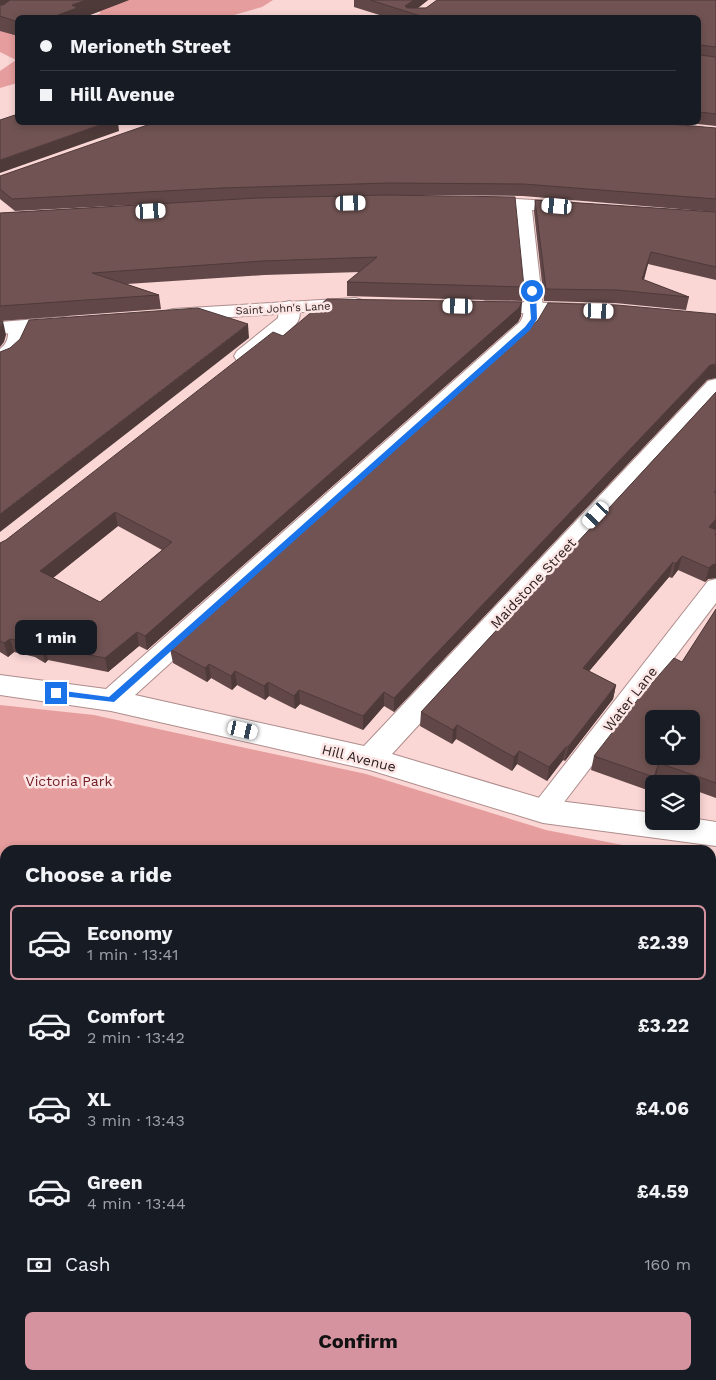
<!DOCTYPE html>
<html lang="en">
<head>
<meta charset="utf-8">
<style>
  :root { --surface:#171b24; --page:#20242c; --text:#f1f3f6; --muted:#9ea1a6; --line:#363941; --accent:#d4939f }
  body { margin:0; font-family:"Work Sans",sans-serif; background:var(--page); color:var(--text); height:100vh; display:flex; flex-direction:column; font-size:19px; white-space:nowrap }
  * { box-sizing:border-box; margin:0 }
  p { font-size:16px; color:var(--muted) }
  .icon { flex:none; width:28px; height:28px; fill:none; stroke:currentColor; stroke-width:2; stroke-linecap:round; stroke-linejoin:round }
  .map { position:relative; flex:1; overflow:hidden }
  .side { position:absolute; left:0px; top:845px; width:716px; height:535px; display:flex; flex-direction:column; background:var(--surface); border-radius:15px 15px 0 0; box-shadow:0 2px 8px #0003 }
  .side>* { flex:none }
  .hud { position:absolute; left:15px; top:15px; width:686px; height:110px; border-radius:8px; box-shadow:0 2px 8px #0003; display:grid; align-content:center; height:110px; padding:0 25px; background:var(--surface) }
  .fabs { position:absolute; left:645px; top:710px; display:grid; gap:10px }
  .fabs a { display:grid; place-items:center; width:55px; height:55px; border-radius:8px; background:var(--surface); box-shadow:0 2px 8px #0003; font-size:25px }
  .end { position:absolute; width:22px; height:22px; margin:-11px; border:6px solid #1a73e8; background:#fff; box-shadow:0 0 0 2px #fff }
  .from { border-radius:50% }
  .bubble { position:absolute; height:35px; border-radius:8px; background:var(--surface); box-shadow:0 2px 8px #0003; font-size:16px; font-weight:700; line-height:35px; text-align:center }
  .car { position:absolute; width:15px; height:30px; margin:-15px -8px; border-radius:6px; box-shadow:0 0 4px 1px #0007; background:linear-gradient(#fff 24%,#345 0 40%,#fff 0 76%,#345 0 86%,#fff 0) }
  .hud b { display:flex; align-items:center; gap:18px; height:48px; font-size:19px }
  .hud b+b { border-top:1px solid var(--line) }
  .hud i { width:12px; height:12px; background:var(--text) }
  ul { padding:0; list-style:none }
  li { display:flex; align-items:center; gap:15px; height:75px; margin:0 10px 8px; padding:0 15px; border:2px solid transparent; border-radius:8px }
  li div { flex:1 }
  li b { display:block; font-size:19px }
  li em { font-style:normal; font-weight:700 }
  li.current { border-color:var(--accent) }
  li>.icon { width:45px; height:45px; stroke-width:1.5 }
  h2 { padding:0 25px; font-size:22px; line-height:60px }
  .pay { display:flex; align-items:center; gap:12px; height:55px; padding:0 25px; font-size:19px }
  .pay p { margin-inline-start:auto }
  .button { display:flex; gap:10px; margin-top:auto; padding:10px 25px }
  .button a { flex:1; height:58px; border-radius:8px; background:var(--accent); color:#111; font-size:20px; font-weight:700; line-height:58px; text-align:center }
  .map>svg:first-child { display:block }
  .green { fill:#e69d9d }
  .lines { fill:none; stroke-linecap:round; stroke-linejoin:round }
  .lane-casing { stroke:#ae8d8c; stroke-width:2 }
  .street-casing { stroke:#ae8d8c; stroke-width:2 }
  .secondary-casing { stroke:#ae8d8c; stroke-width:2 }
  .path-far1 { stroke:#a58b8a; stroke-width:3; stroke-dasharray:1 4; stroke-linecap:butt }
  .path { stroke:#a58b8a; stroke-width:4; stroke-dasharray:2 5; stroke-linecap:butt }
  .lane { fill:#fff; fill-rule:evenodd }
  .street { fill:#fff; fill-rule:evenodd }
  .secondary { fill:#fff; fill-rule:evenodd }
  .wall { fill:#614747; fill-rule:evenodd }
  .shaded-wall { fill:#4f3a3a }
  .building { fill:#715353; stroke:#4f3a3a; fill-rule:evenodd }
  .route { fill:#1a73e8 }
  .labels { text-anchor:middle; stroke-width:5; stroke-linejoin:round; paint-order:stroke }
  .far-street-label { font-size:11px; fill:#2d2020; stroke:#fde7e6 }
  .street-label { font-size:14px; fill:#2d2020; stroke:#fde7e6 }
  .park-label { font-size:14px; fill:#711a24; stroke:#fde7e6 }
</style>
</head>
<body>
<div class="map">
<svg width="716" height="1380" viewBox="0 0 716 1380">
  <rect width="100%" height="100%" fill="#fad6d5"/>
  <g class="green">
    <path d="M129 0H273L262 7 227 17 89 18 101 13 97 10Z"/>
    <path d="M0 27 17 35V83L0 88V71L16 60 0 52Z"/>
    <path d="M0 705 94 715 366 774 546 830 648 850H5V1375H711V862L716 863V1380H0Z"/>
  </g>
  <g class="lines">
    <g class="lane-casing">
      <g id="lane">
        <path d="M483 197 567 202 573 203 575 207 573 211 567 212 532 210 543 308 540 312 534 313 528 312 525 308 515 209 477 206 475 202 477 198Z"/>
        <path d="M716 579V603L552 818 543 822 534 818 530 811 534 804 708 581Z"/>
      </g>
    </g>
    <g class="street-casing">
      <g id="street">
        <path d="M289 301 296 303C301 309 301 318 296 324L253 361 245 363 237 361 234 356 237 351 278 318 279 307 282 303Z"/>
        <path d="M534 302 541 304C549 315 542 323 535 333L135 695 364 746 708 381 716 379V400L392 754 543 799 654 813V821H691V818L716 822V846L543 823 370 770 111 711 0 695V675L106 689 519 323C525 317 522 310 527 304Z"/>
        <path d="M20 321 28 322 31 327C30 347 19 361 0 366V349C12 340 5 333 12 322Z"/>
      </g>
    </g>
    <g class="secondary-casing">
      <g id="secondary">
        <path d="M355 298 362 300 365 304 362 308 173 321 166 319 162 315 166 311 173 309Z"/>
        <path d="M486 301 582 304 589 306 593 310 589 314 582 316 479 311 476 307 479 303Z"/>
        <path d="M63 317 71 318 74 323 71 328 0 334V322Z"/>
      </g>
    </g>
    <path class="path-far1" d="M711 909H716"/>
    <g class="path">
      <path d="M711 909H716"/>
      <path d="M0 1000 5 999"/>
    </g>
    <use href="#lane" class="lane"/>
    <use href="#street" class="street"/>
    <use href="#secondary" class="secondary"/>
  </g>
  <g class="wall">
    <path d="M0 0H129L82 18H18V36L0 31Z"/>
    <path d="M354 0H428L417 8 716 0V126L678 122H699V18H389L354 7Z"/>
    <path d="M716 128V212L523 196 422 195 524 287 522 301 347 296V282L360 272 264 275 127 284 159 295 161 309 0 321V213L151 204 15 211 0 199V176Z"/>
    <path d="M535 200 716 212V280L648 264 644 280 689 297 686 310 615 303 544 301 534 212Z"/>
    <path d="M521 316 518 322 147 650 139 646 108 672 48 660 45 663 35 657 14 652 8 657 0 652V543L6 540 283 336ZM118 526 162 550 100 602 53 578Z"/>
    <path d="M707 380 394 712 384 706 363 730 300 704 295 709 269 696 265 700 237 685 232 690 211 678 207 682 173 663 170 649Z"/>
    <path d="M716 392V529L715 530H716V578L708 579 705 582 678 570 672 578 669 577 589 671 616 685 613 699 565 761 563 760 547 781 517 764 512 771 456 739 452 744 420 726 421 712Z"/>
    <path d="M716 609V798L691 789V784H675L656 777 650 791 591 770 594 756 682 662Z"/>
  </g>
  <g class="shaded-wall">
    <path d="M0 0H12L0 7Z"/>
    <path d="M86 0H129L82 18H50L72 5Z"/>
    <path d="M414 0H428L412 13 405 6Z"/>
    <path d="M108 122H118L119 131 0 173V160Z"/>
    <path d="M651 252 648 264 640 292 642 279Z"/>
    <path d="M522 302 521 316 518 322 147 650 145 636Z"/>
    <path d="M3 321 6 335 4 342 0 347V329Z"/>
    <path d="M248 324 249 338 0 532V514Z"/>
    <path d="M716 364V378L707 380 394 712V698L710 365Z"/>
    <path d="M115 512 118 526 44 585 40 571Z"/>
    <path d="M716 519V529L705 541 709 527Z"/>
    <path d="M682 556 678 570 672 578 675 564Z"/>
    <path d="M673 562 669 577 580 682 583 668Z"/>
    <path d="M716 564V578L708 579 705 582 709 568 712 565Z"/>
    <path d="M137 632 139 646 108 672 105 658Z"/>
    <path d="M10 639 14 652 8 657 4 643Z"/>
    <path d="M45 646 48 660 45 663 42 649Z"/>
    <path d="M209 664 211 678 207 682 205 668Z"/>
    <path d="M235 671 237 685 232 690 231 676Z"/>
    <path d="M268 682 269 696 265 700 264 686Z"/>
    <path d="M616 685 613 699 565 761 568 747Z"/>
    <path d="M299 690 300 704 295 709 294 696Z"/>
    <path d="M384 692V706L363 730V716Z"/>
    <path d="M457 725 456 739 452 744 453 730Z"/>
    <path d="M566 747 563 760 547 781 549 767Z"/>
    <path d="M519 751 517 764 512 771 514 757Z"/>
    <path d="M659 763 656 777 650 791 654 777Z"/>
  </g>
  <g class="building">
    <path d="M10 0H86L72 5 77 8 50 18H18V22L0 16V5H3Z"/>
    <path d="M370 0H414L405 6 407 8H426L437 0H716V47L700 45V55L716 57V114L699 112V18H427Z"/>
    <path d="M18 114V122H108L0 160V120Z"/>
    <path d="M156 122H648L716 128V199L524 184 389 183 221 188 12 199 0 189V176Z"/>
    <path d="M387 195 515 197 524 287 347 282 377 257 263 261 92 273 159 295 0 306V213L257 198Z"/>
    <path d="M535 200 716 212V267L651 252 642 279 689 297 617 290 546 289Z"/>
    <path d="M327 299 522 302 519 308 145 636 137 632 105 658 45 646 42 649 31 643 10 639 4 643 0 641V543L6 540 273 332 283 336ZM115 512 172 542 100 602 40 571Z"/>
    <path d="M548 303 617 305 716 314V364L710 365 394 698 384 692 363 716 299 690 294 696 268 682 264 686 235 671 231 676 209 664 205 668 170 649 538 320Z"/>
    <path d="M198 308 248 324 0 514V352L10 348 20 339 29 320Z"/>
    <path d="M0 321H3L0 329Z"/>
    <path d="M716 392V490L714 492 716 493V519L709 527 716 530V533L715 535H716V564L712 565 709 568 682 556 675 564 673 562 583 668 616 685 568 747H566L549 767 519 751 514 757 457 725 453 730 421 712Z"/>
    <path d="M716 609V783L659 763 654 777 594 756 639 698 674 658 682 662ZM654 719H691V756H654Z"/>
  </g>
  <path class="route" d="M532 289 536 291 537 319 530 330 114 702 53 695 51 693 56 690 109 697 525 327 531 319 529 291Z"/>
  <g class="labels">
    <g class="far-street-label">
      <text transform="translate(283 308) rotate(-3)" y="4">Saint John's Lane</text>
    </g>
    <g class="street-label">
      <text transform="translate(533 583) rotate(-47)" y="5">Maidstone Street</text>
      <text transform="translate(630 699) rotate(-52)" y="5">Water Lane</text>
      <text transform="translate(359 758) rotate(14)" y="5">Hill Avenue</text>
    </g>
    <g class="park-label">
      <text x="69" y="786">Victoria Park</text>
    </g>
  </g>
</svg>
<div class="fabs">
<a><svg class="icon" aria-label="locate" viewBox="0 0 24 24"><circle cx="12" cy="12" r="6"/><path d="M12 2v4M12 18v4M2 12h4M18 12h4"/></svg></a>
<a><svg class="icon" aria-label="layers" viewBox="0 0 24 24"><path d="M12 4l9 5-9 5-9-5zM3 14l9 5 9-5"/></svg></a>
</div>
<i class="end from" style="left:532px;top:291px"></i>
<i class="end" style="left:56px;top:693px"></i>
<div class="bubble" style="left:15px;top:620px;width:82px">1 min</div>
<i class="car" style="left:351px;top:203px;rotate:89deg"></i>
<i class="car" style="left:557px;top:206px;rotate:275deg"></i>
<i class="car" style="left:151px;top:211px;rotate:87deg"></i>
<i class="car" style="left:458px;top:306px;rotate:271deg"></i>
<i class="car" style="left:599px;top:311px;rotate:92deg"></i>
<i class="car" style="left:596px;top:515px;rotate:223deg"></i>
<i class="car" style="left:243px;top:730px;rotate:103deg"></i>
<div class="hud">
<b><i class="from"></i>Merioneth Street</b>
<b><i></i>Hill Avenue</b>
</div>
<section class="side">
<h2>Choose a ride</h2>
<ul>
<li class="current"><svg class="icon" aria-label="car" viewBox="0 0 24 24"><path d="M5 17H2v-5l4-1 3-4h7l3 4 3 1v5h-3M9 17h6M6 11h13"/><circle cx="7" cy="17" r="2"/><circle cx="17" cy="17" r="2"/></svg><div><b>Economy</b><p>1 min · 13:41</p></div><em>£2.39</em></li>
<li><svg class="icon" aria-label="car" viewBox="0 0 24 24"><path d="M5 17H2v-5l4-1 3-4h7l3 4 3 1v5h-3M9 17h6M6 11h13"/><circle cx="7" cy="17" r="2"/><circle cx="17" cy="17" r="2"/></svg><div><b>Comfort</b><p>2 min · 13:42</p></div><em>£3.22</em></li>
<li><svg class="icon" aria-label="car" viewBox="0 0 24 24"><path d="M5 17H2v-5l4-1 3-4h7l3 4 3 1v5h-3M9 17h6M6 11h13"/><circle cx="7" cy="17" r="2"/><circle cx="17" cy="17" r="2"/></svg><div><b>XL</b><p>3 min · 13:43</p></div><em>£4.06</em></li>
<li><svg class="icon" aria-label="car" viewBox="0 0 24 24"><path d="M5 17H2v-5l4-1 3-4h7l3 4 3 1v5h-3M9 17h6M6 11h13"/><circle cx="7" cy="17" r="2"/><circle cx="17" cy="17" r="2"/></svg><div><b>Green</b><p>4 min · 13:44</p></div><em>£4.59</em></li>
</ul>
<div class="pay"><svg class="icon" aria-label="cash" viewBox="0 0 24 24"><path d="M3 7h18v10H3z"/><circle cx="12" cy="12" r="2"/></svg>Cash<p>160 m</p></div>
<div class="button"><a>Confirm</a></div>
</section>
</div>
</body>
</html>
